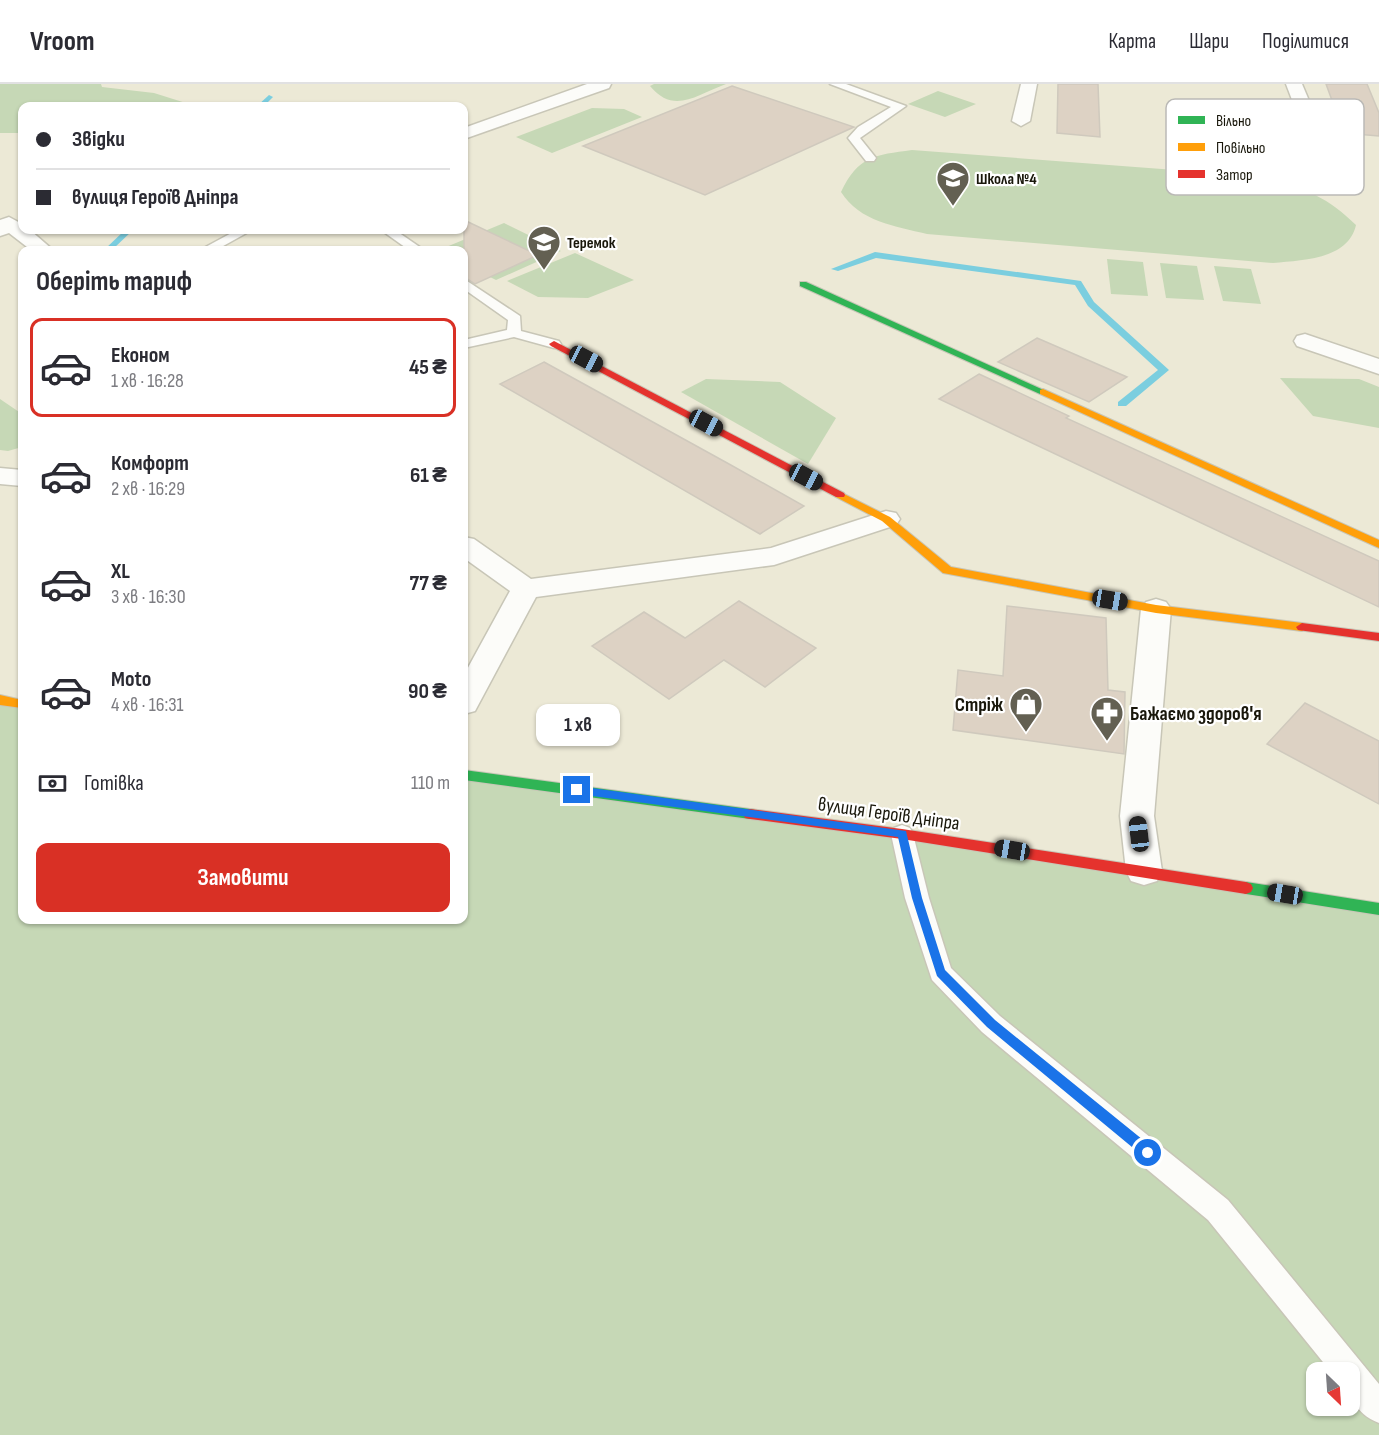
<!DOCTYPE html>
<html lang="uk">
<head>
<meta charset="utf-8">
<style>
  :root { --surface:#fff; --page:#f7f7f7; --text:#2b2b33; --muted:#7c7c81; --line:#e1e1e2; --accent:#d93025 }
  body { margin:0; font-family:"Sofia Sans Condensed",sans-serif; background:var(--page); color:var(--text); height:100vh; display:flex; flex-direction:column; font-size:22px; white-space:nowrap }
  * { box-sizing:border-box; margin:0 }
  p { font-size:20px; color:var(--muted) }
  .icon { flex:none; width:33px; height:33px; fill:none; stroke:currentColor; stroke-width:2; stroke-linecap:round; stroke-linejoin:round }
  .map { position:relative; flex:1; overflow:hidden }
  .drawer { position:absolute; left:18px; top:162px; width:450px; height:678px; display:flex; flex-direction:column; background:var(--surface); border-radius:12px; box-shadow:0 2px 4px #0004 }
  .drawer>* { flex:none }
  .top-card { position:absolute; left:18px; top:18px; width:450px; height:132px; border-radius:12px; box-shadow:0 2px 4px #0004; display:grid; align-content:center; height:132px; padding:0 18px; background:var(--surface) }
  .needle { width:39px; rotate:155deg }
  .controls { position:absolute; left:1306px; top:1278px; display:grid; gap:12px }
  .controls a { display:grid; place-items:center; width:54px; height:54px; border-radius:12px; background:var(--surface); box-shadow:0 2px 4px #0004; font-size:30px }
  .end { position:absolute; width:27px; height:27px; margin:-14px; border:8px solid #1a73e8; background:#fff; box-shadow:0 0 0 3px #fff }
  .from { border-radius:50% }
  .bubble { position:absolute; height:42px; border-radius:12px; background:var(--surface); box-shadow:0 2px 4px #0004; font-size:20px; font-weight:700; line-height:42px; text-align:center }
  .car { position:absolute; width:18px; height:36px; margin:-18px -9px; border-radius:8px; box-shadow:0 0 4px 2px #0007; background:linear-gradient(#222 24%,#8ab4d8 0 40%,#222 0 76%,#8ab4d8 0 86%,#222 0) }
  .top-card b { display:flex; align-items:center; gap:21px; height:57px; font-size:22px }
  .top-card b+b { border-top:2px solid var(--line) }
  .top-card i { width:15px; height:15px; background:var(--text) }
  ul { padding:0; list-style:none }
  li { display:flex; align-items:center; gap:18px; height:99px; margin:0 12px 9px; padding:0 6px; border:3px solid transparent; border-radius:12px }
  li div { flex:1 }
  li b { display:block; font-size:22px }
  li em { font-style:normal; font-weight:700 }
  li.active { border-color:var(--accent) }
  li>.icon { width:54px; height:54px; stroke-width:1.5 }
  h2 { padding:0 18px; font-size:27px; line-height:72px }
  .pay { display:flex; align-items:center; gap:15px; height:66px; padding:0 18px; font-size:22px }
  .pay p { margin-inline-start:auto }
  .action { display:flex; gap:12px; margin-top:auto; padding:12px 18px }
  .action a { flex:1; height:69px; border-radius:12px; background:var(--accent); color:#fff; font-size:24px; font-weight:700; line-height:69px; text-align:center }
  header { display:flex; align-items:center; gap:36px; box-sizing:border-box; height:84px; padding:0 30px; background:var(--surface); border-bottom:2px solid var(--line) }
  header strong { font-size:28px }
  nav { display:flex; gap:33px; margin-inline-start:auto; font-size:21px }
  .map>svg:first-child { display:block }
  .green { fill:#c6d8b6; fill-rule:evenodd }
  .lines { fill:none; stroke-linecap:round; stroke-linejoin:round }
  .stream { fill:#7bcedf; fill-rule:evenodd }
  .building { fill:#ddd2c4; stroke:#cfc9bd; stroke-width:1.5 }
  .lane-casing { stroke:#c8c6b7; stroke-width:3 }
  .street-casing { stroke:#c8c6b7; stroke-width:3 }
  .fast-casing { stroke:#c8c6b7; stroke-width:2 }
  .slow-casing { stroke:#c8c6b7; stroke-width:2 }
  .jam-casing { stroke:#c8c6b7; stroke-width:2 }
  .lane { fill:#fcfcf9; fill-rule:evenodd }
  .street { fill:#fcfcf9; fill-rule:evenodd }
  .fast { fill:#30b455; fill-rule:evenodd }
  .slow { fill:#ff9f0a; fill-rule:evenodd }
  .jam { fill:#e5322d; fill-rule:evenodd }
  .route { fill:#1a73e8 }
  .labels { text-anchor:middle; stroke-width:4.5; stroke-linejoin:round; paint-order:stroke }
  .far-poi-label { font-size:16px; font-weight:bold; fill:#19170b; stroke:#fff; text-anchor:start }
  .poi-label { font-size:20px; font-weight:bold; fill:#19170b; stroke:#fff; text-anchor:end }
  .street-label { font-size:20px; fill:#19170b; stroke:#fff }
  .key { fill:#fff; stroke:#bab9b6; stroke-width:1.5 }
  .key-label { font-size:16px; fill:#19170b }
</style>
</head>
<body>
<header>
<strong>Vroom</strong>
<nav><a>Карта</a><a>Шари</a><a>Поділитися</a></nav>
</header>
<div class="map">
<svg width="1379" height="1351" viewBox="0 0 1379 1351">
  <rect width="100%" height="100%" fill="#ece9d6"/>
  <g class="green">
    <path d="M0 0H101L102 3 154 9 189 20 185 22H22V49H0Z"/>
    <path d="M654 0H726C696 11 674 31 650 2Z"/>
    <path d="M938 7 976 20 945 33 908 20Z"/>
    <path d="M592 24 624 25 642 33 552 69 516 53Z"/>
    <path d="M912 66 1268 93C1305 105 1328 113 1356 141 1348 176 1302 176 1273 179L927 150C895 142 860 138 841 108 858 72 875 71 912 66Z"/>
    <path d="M504 139 561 167 496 196 464 180V166H439Z"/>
    <path d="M575 169 634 196 588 214 538 213 507 197Z"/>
    <path d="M1107 175 1143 178 1148 212 1111 210Z"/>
    <path d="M1160 179 1197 182 1204 216 1166 214Z"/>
    <path d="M1214 182 1251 185 1261 220 1223 217Z"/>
    <path d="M1280 294 1359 295 1379 303V344L1313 332Z"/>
    <path d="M706 295 780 298 836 334 808 380 681 308Z"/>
    <path d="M0 315 22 330V363L8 367 0 366Z"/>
    <path d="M0 616 22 620V836H464V691L849 743 1379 825V1351H0ZM1317 1288H1350V1322H1317Z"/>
  </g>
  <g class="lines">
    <g class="stream">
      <path d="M269 11 273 13 264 22H257Z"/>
      <path d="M125 146H133L112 166H104Z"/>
      <path d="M875 168 1081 197 1094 218 1169 286 1126 322H1118V318L1158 286 1088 222 1075 201 876 174 838 187 831 185Z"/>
    </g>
  </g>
  <g class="building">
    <path d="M1058 0H1098L1100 53 1057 49Z"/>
    <path d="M1326 0H1367L1379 29V52L1344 49Z"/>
    <path d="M732 2 854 43 705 111 583 62Z"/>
    <path d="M464 136 538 171 475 200 464 193Z"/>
    <path d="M1037 254 1127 293 1089 318 998 278Z"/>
    <path d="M544 278 729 380 804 422 760 450 500 300Z"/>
    <path d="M979 290 1069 332 1066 334 1379 477V523L939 315Z"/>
    <path d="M739 517 816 564 765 603 724 576 669 615 592 562 644 528 685 554Z"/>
    <path d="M1007 522 1106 534 1108 606 1125 608 1124 670 953 646 958 586 1003 592Z"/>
    <path d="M1305 619 1379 657V720L1267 660Z"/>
  </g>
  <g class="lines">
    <g class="lane-casing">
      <g id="lane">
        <path d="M830 0H846L906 22 860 54 876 74 874 77H866L848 54 858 43 891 23Z"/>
        <path d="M237 146H252L216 166H200Z"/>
        <path d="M381 146H395L424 166H409Z"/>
        <path d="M464 195 520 232 521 247 559 257 561 260 559 263 554 264 514 253 464 264V256L507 246 508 236 464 205Z"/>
        <path d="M902 741 910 744 913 750 929 814 951 884 1000 932 1228 1116 1379 1300V1339C1354 1329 1350 1313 1350 1288H1331L1208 1136 982 948 932 896 905 814 891 750 894 744Z"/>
      </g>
    </g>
    <g class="street-casing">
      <g id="street">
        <path d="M587 0H611L609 4 464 55V44Z"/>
        <path d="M1021 0H1037L1030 37 1021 42 1012 37Z"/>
        <path d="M1286 0H1302L1323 50 1320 54H1308L1305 50Z"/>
        <path d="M9 133 22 140V146H30L53 166H31L9 149 0 152V136Z"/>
        <path d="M1305 250 1379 275V290L1297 262 1294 257 1297 252Z"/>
        <path d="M0 384 22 386V402L0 400Z"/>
        <path d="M886 427 896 429 900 435 896 441 774 481 536 513 475 627 464 630V591L510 507 464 474V453L474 455 531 495 771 464Z"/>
        <path d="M1156 515 1166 518 1171 525 1154 732 1162 787 1157 797 1144 801 1131 797 1126 787 1120 732 1141 525 1146 518Z"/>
      </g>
    </g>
    <g class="fast-casing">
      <g id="fast">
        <path d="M800 198H806L1048 308 1046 310H1040L800 202Z"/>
        <path d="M464 686 750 725 755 726 757 730 755 734 750 735 464 696Z"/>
        <path d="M1246 798 1379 819V831L1246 810 1241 808 1239 804 1241 800Z"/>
      </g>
    </g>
    <g class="slow-casing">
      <g id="slow">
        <path d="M1043 305 1379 456V464L1040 310V306Z"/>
        <path d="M840 408 890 433 951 483 1156 521 1302 539 1308 543 1302 547 1156 529 943 489 882 437 836 413V409Z"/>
        <path d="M0 611 22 616V624L0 621Z"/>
      </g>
    </g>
    <g class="jam-casing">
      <g id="jam">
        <path d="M554 257 844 409 845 411 844 413H836L551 262 549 260Z"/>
        <path d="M1302 539 1379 549V557L1298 546 1296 543Z"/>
        <path d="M750 725 902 745 1246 798 1251 800 1253 804 1251 808 1246 810 902 755 750 735 745 734 743 730 745 726Z"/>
      </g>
    </g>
    <use href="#lane" class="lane"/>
    <use href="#street" class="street"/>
    <use href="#fast" class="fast"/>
    <use href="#slow" class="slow"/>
    <use href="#jam" class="jam"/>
  </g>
  <path class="route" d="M577 702 906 747 922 814 945 886 995 936 1153 1064V1073H1144L987 943 937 892 912 814 898 753 577 710 572 706Z"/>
  <defs>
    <g id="school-pin" transform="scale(1.725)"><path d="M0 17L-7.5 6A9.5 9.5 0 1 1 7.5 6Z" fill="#636052" stroke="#fff"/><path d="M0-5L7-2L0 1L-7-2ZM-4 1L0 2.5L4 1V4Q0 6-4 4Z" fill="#fff"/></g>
    <g id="shop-pin" transform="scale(1.725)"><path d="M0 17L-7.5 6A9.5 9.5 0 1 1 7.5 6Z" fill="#636052" stroke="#fff"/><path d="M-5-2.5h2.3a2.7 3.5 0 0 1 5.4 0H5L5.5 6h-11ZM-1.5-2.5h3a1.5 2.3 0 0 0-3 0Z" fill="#fff"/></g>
    <g id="pharmacy-pin" transform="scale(1.725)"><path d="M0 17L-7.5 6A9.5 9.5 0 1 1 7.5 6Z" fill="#636052" stroke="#fff"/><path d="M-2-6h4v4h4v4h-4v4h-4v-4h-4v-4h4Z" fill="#fff"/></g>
  </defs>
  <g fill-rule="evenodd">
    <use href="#school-pin" x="953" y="94"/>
    <use href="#school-pin" x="544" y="158"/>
    <use href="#shop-pin" x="1026" y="620"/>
    <use href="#pharmacy-pin" x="1107" y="629"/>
  </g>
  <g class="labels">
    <g class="far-poi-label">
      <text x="976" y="100">Школа №4</text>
      <text x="567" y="164">Теремок</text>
    </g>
    <g class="poi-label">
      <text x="1003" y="627">Стріж</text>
      <text x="1130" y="636" text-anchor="start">Бажаємо здоров'я</text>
    </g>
    <g class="street-label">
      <text transform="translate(889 729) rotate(8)" y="7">вулиця Героїв Дніпра</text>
    </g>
  </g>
  <rect x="1166" y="15" width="198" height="96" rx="9" class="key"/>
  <rect x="1178" y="32" width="27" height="8" fill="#30b455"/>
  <rect x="1178" y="59" width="27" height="8" fill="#ff9f0a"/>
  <rect x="1178" y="86" width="27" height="8" fill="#e5322d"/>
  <g class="key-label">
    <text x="1216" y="42">Вільно</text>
    <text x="1216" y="69">Повільно</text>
    <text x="1216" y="96">Затор</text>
  </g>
</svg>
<div class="controls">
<a><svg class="needle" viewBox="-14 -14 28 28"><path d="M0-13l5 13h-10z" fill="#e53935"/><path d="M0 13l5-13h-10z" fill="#7c7c81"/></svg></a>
</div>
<i class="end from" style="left:1148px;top:1069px"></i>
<i class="end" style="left:577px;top:706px"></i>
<div class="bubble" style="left:536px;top:620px;width:84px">1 хв</div>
<i class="car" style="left:586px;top:275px;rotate:118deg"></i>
<i class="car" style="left:706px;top:339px;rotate:118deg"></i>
<i class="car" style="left:806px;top:393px;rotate:118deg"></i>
<i class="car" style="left:1110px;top:516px;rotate:100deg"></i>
<i class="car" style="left:1139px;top:750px;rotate:353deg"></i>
<i class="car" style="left:1012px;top:766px;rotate:279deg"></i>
<i class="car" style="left:1285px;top:810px;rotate:279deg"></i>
<div class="top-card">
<b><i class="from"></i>Звідки</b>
<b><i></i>вулиця Героїв Дніпра</b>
</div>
<section class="drawer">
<h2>Оберіть тариф</h2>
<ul>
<li class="active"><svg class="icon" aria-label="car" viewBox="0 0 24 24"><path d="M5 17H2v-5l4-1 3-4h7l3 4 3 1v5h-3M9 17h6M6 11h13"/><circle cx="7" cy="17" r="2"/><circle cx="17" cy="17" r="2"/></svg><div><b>Економ</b><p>1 хв · 16:28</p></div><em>45 ₴</em></li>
<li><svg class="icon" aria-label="car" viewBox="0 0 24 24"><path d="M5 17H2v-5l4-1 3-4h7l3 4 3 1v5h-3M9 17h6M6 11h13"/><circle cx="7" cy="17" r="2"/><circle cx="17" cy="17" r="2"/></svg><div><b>Комфорт</b><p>2 хв · 16:29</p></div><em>61 ₴</em></li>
<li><svg class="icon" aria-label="car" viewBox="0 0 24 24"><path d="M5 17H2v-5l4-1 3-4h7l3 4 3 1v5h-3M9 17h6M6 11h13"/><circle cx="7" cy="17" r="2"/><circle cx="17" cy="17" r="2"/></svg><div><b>XL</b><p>3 хв · 16:30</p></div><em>77 ₴</em></li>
<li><svg class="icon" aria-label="car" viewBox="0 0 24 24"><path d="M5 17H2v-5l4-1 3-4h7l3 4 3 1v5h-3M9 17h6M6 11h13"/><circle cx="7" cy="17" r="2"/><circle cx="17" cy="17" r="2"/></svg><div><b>Moto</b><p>4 хв · 16:31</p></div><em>90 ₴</em></li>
</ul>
<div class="pay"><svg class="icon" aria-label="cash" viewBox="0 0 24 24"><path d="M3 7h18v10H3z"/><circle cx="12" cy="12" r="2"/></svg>Готівка<p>110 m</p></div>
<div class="action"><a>Замовити</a></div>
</section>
</div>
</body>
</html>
